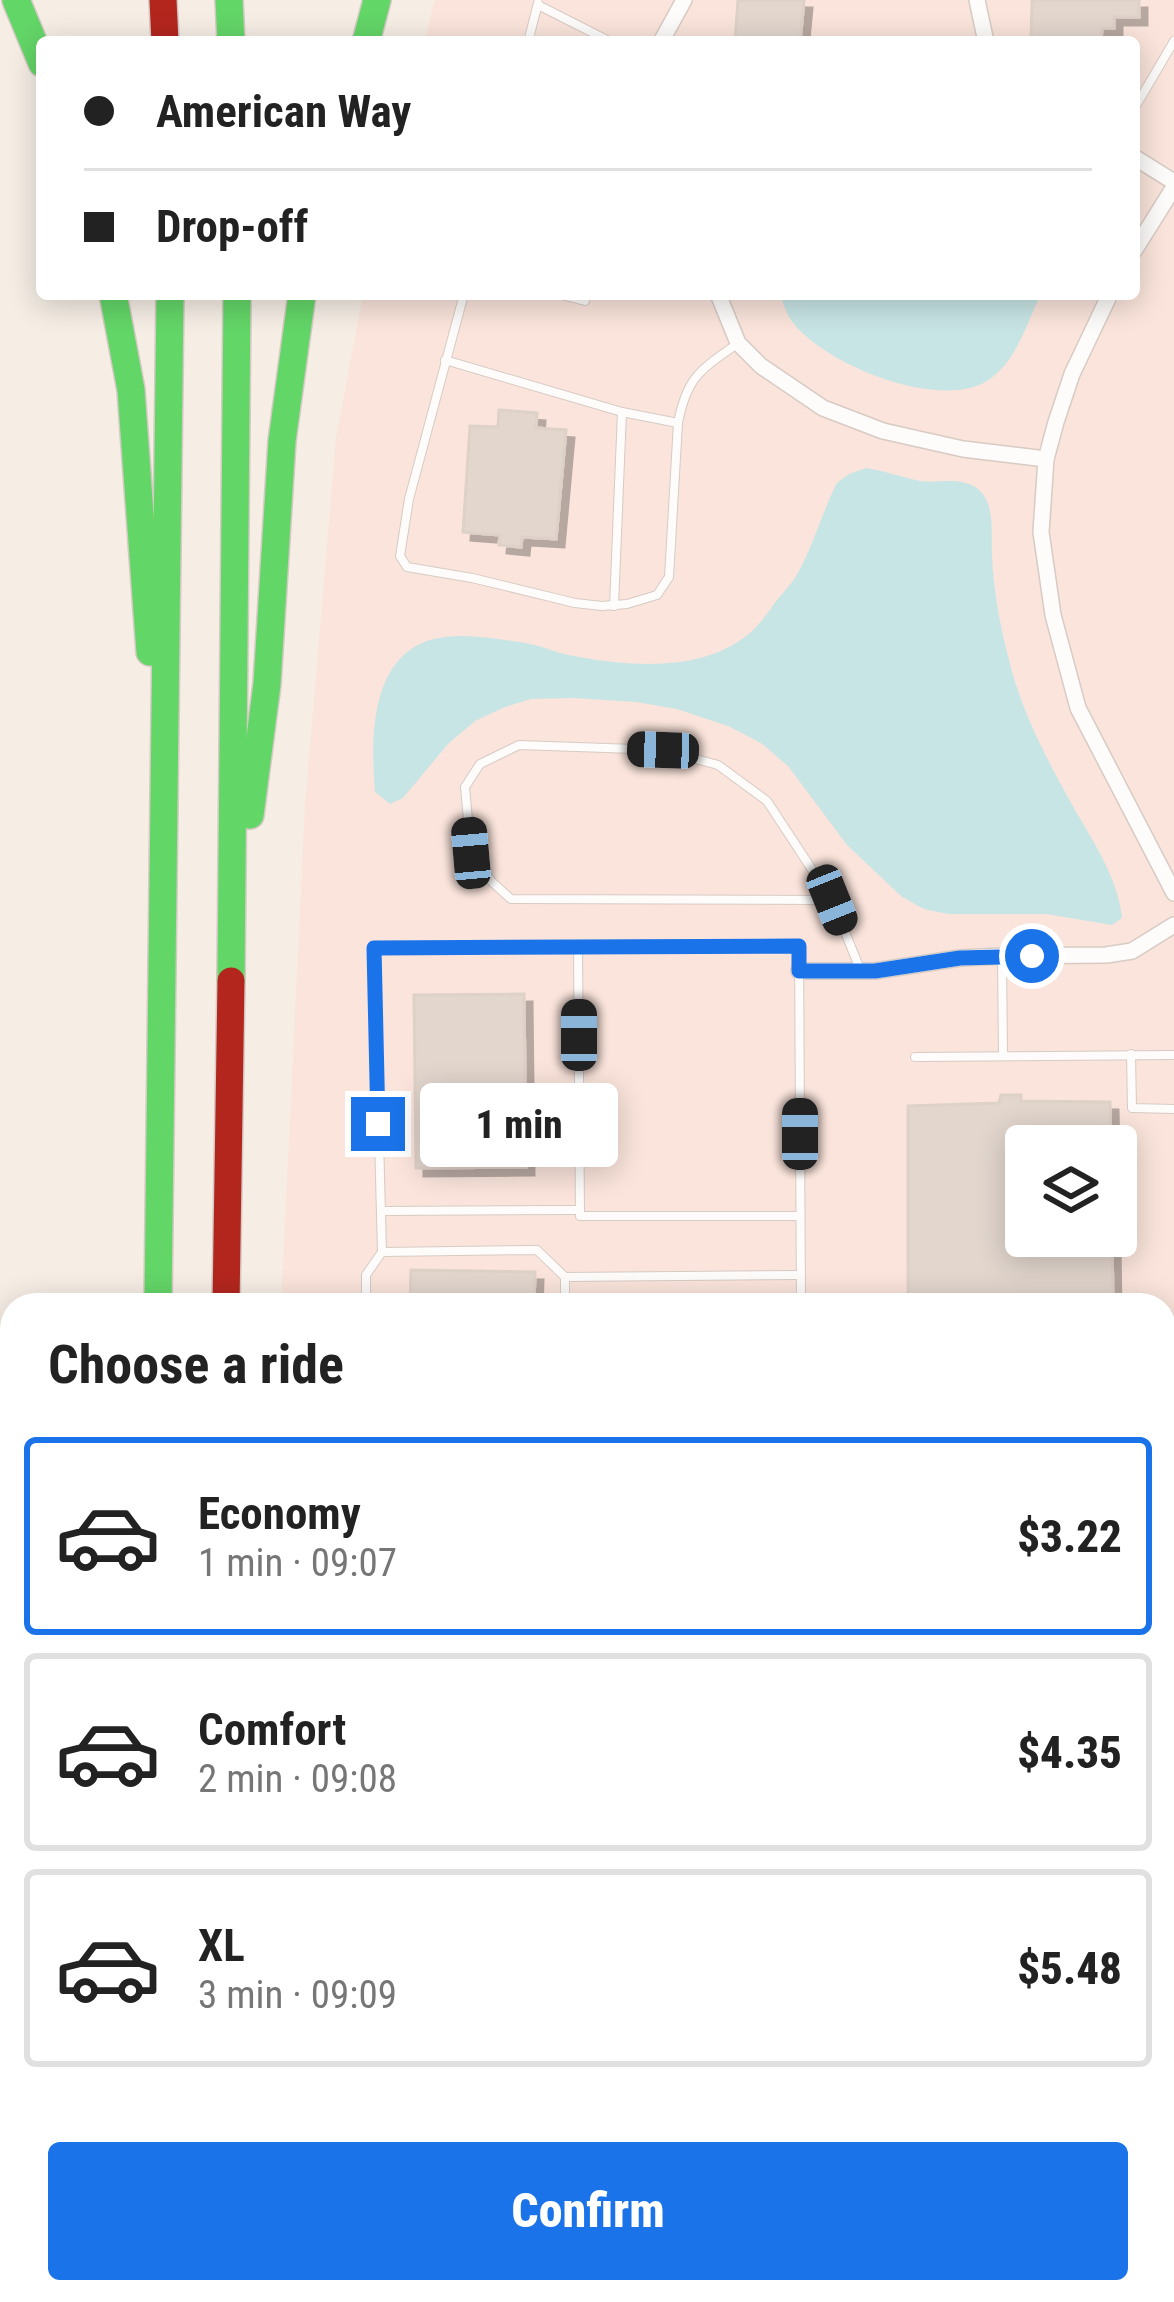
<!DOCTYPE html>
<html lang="en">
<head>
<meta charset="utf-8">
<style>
  :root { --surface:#fff; --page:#f6f6f6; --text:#222; --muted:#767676; --line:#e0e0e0; --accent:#1a73e8 }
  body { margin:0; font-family:"Roboto Condensed",sans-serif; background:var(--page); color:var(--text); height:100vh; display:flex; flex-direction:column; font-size:45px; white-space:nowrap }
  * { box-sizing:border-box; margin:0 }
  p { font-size:39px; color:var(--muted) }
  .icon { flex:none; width:66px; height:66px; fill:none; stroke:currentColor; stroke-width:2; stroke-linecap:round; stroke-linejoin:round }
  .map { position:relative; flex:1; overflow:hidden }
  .drawer { position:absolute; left:0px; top:1293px; width:1176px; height:1011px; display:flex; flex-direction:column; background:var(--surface); border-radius:36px 36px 0 0; box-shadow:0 6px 30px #0003 }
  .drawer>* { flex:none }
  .top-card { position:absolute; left:36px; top:36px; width:1104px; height:264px; border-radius:12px; box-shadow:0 6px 30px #0003; display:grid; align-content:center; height:264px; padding:0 48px; background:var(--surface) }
  .fabs { position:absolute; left:1005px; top:1125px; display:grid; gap:24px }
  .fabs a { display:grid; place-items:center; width:132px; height:132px; border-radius:12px; background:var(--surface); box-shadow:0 6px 30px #0003; font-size:60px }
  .end { position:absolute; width:54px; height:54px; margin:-27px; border:15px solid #1a73e8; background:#fff; box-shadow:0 0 0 6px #fff }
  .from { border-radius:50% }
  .bubble { position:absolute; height:84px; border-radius:12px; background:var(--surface); box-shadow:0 6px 30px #0003; font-size:39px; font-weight:800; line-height:84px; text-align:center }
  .car { position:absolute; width:36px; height:72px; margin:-36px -18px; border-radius:15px; box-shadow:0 0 9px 3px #0007; background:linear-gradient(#222 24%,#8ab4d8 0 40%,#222 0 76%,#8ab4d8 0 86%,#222 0) }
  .top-card b { display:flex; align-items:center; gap:42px; height:114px; font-size:45px }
  .top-card b+b { border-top:3px solid var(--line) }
  .top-card i { width:30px; height:30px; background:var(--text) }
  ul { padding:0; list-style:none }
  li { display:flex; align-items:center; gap:36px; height:198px; margin:0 24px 18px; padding:0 24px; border:6px solid var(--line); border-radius:12px }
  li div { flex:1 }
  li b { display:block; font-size:45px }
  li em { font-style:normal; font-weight:800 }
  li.active { border-color:var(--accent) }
  li>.icon { width:108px; height:108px; stroke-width:1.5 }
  h2 { padding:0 48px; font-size:54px; line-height:144px }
  .cta { display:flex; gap:24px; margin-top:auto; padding:24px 48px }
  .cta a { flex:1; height:138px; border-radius:12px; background:var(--accent); color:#fff; font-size:48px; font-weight:800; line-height:138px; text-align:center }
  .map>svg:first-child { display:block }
  .commercial { fill:#fae4db; fill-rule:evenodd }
  .water { fill:#c8e5e5 }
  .building { fill:#e2d6cd; stroke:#ded1c8; stroke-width:3; filter:url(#shadow) }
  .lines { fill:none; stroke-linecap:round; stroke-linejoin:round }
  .lane-casing { stroke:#d7cbc4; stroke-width:10 }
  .street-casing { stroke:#d7cbc4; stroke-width:18 }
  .fast-casing { stroke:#d5c9c3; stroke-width:30 }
  .jam-casing { stroke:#d5c9c3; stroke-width:30 }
  .lane { stroke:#fefcfb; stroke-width:8 }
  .street { stroke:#fefcfb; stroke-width:15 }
  .fast { stroke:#63d668; stroke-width:27 }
  .jam { stroke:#b3261e; stroke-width:27 }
  .route { stroke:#1a73e8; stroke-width:15 }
</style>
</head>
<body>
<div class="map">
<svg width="1174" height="2302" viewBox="0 0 1174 2302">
  <defs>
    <filter id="shadow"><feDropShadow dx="8" dy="8" stdDeviation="0" flood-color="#0004"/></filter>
  </defs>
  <rect width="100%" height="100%" fill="#f6eee5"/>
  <path class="commercial" d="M435 0H1174V2302H260V2292H1164V1305H281L305 805 336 438 363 294H1134V42H424ZM1026 1146H1116V1236H1026Z"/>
  <g class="water">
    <path d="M780 294H1041C1026 324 1017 362 987 381 938 411 822 364 791 320 786 313 783 302 780 294Z"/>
    <path d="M866 468C885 471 902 477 920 481 940 484 966 474 982 493 995 509 991 536 992 555 993 588 1000 625 1008 656 1020 708 1044 754 1070 801 1090 837 1118 876 1122 918L1112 925 1046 914H948L924 909 902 897 847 845 788 766 761 743 728 726 677 709 636 702 574 698 531 699 505 707 475 721 448 744 403 798 390 804 375 792C371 742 369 659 430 640 459 631 500 639 530 644 545 647 559 654 574 656 625 666 691 671 736 643 753 633 763 620 774 604 783 592 795 581 801 567 815 540 823 510 837 483L849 474Z"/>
    <path d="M0 1771H12V2292H16V2302H0Z"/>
  </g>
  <g class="building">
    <path d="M738 0H804L800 42H735Z"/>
    <path d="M1032 0H1139V17H1114V28H1102L1101 42H1031Z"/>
    <path d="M499 410 537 413 536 428 566 430 556 539 522 537 521 547 499 545 500 535 463 532 470 426 498 427Z"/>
    <path d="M524 994 526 1167 416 1168 414 995Z"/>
    <path d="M1001 1095H1021V1101L1110 1102 1111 1146H1026V1236H1112L1113 1305H908V1106L999 1103Z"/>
    <path d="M411 1270 535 1272 534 1305H410Z"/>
  </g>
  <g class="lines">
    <g class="lane-casing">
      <g id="lane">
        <path d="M538 5 611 42"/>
        <path d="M528 42 538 3"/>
        <path d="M1134 109 1174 41"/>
        <path d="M464 294 409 499 400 556 407 567 472 578 575 603 602 606 627 604 657 595 669 577 678 423C687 377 700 370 737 344"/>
        <path d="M558 294 585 301 587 294"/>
        <path d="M445 360 622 412 614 606"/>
        <path d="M622 412 678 423"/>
        <path d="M832 900 767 801 718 765 663 750 519 745 480 764 465 787 471 853 492 882 511 899 832 900 860 969"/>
        <path d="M578 947 580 1216H800"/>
        <path d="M1002 957 1003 1056"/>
        <path d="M1131 1054 1132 1108 1174 1109"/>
        <path d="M915 1057 1174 1055"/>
        <path d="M381 1211 580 1210"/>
        <path d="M382 1252 537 1250 565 1277V1305"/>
        <path d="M565 1277 801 1275"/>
        <path d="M366 1305V1275L382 1252 374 948 799 946 801 1305"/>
        <path d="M1164 1448 1174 1456"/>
      </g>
    </g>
    <g class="street-casing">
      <g id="street">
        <path d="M977 0 986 42"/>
        <path d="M661 42 684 0"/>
        <path d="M1134 157 1174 182"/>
        <path d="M1134 251 1174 187"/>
        <path d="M718 294 738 343 761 366 823 408 883 431 963 449 1046 459"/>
        <path d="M1110 294 1072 374 1056 422 1046 459 1041 532 1053 615 1078 708 1174 893"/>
        <path d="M799 971H875L960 958 1002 956 1106 955 1132 951 1174 925"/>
        <path d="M1164 1727H1174"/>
      </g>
    </g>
    <g class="fast-casing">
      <g id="fast">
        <path d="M16 0 42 63"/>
        <path d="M229 0 231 42"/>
        <path d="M366 42 377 0"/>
        <path d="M113 294 131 390 150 652"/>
        <path d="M250 815 267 684 282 441 302 294"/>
        <path d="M231 981 237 294"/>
        <path d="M158 1305 170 294"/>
        <path d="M143 2292V2302"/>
        <path d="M209 2292V2302"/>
      </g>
    </g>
    <g class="jam-casing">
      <g id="jam">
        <path d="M163 0 165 42"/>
        <path d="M226 1305 231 981"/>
      </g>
    </g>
    <use href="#lane" class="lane"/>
    <use href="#street" class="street"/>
    <use href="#fast" class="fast"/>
    <use href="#jam" class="jam"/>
  </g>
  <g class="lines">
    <path class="route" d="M378 1124 374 948 799 946V971H875L960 958 1032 956"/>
  </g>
</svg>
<div class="fabs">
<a><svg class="icon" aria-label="layers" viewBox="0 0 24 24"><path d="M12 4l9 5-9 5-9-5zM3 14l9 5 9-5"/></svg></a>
</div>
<i class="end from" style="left:1032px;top:956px"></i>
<i class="end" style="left:378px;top:1124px"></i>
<div class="bubble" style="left:420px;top:1083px;width:198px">1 min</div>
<i class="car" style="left:663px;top:750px;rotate:272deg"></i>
<i class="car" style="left:471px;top:853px;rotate:355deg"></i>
<i class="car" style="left:832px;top:900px;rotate:158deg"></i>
<i class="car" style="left:579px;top:1035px;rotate:0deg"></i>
<i class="car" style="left:800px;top:1134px;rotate:0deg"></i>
<div class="top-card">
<b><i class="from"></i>American Way</b>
<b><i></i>Drop-off</b>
</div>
<section class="drawer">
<h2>Choose a ride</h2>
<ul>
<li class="active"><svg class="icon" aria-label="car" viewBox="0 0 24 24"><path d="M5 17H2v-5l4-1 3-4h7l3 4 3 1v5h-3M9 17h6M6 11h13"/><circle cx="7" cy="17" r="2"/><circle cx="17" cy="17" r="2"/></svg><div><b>Economy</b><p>1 min · 09:07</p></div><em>$3.22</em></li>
<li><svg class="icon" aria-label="car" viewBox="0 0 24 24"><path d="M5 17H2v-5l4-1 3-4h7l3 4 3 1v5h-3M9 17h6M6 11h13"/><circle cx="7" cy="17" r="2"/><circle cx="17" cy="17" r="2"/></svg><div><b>Comfort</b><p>2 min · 09:08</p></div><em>$4.35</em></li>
<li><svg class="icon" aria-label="car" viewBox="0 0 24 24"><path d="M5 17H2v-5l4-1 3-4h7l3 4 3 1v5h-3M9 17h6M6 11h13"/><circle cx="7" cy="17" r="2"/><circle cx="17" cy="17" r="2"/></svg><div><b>XL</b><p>3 min · 09:09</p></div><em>$5.48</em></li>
</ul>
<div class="cta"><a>Confirm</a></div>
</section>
</div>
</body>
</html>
